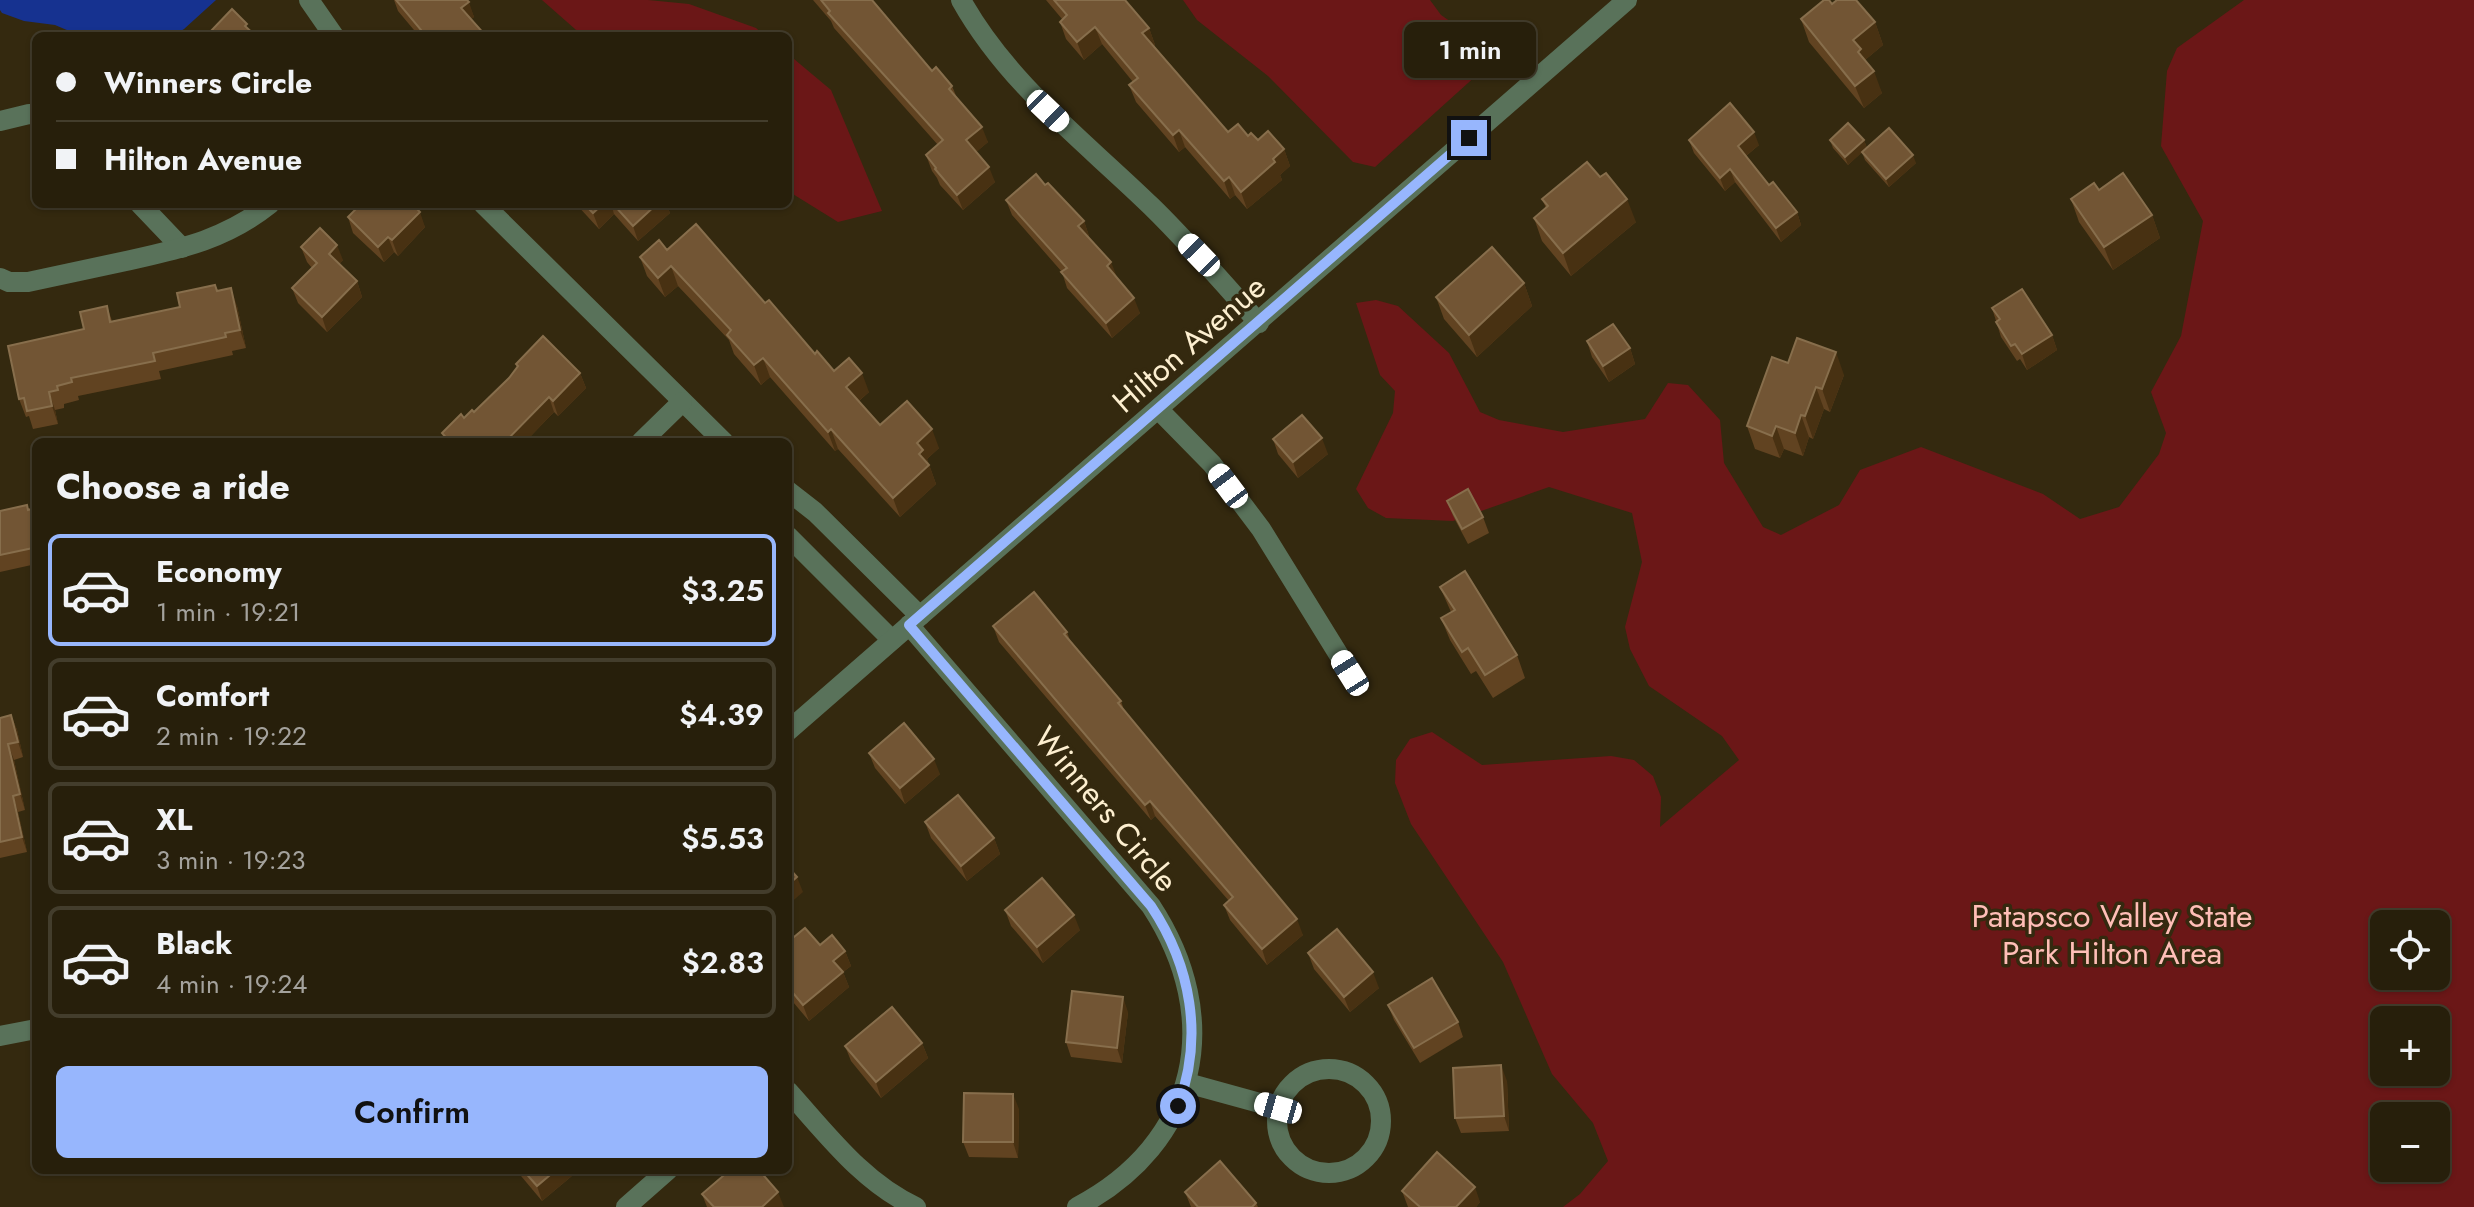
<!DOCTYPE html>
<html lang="en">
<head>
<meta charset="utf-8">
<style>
  :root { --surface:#271f0b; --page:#332c19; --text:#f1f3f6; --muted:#a4a29d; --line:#433d2c; --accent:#97b6fd }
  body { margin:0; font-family:Jost,sans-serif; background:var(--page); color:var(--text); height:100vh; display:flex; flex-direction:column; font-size:30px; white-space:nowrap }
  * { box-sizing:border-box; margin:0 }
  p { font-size:26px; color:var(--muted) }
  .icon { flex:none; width:44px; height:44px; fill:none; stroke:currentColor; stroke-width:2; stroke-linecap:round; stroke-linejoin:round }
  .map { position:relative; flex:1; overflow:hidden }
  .sheet { position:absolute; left:32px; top:438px; width:760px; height:736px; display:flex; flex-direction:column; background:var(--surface); border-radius:12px; box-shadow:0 2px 6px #0004,0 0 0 2px var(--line) }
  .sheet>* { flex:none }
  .top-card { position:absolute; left:32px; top:32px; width:760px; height:176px; border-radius:12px; box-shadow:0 2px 6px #0004,0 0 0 2px var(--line); display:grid; align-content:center; height:176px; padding:0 24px; background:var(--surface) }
  .buttons { position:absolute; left:2370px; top:910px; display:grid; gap:16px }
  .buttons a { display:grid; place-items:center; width:80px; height:80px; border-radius:12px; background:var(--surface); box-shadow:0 2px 6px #0004,0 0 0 2px var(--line); font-size:40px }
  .end { position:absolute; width:36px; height:36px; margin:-18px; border:10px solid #97b6fd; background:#111; box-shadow:0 0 0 4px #111 }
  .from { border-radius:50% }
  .bubble { position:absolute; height:56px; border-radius:12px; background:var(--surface); box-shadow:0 2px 6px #0004,0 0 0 2px var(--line); font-size:26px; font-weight:600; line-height:56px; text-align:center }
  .car { position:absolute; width:24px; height:48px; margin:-24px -12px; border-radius:10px; box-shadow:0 0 6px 2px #0007; background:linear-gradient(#fff 24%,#345 0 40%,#fff 0 76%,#345 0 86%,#fff 0) }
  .top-card b { display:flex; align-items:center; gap:28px; height:76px; font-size:30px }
  .top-card b+b { border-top:2px solid var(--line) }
  .top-card i { width:20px; height:20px; background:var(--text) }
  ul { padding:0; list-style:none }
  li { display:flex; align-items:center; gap:24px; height:112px; margin:0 16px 12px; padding:0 8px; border:4px solid var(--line); border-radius:12px }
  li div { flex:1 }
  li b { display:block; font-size:30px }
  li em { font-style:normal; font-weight:600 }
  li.current { border-color:var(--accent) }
  li>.icon { width:72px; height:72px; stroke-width:1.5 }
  h2 { padding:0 24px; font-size:36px; line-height:96px }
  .primary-button { display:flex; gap:16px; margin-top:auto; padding:16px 24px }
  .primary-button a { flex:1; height:92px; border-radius:12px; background:var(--accent); color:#111; font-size:32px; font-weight:600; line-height:92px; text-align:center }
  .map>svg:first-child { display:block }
  .green { fill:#6b1717; fill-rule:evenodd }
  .water { fill:#163290 }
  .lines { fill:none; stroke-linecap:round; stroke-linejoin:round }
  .minor { stroke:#59725a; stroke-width:20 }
  .wall { fill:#614321 }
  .shaded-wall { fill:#483112 }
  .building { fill:#725534; stroke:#876e4c; stroke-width:2 }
  .route { stroke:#97b6fd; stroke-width:10 }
  .labels { text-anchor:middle; stroke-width:7; stroke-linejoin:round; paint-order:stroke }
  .street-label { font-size:32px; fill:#fdefd0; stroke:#34290f }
  .park-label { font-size:32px; fill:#ffbeb7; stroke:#34290f }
</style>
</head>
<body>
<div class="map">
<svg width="2474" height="1207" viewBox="0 0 2474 1207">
  <rect width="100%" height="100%" fill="#34290f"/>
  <g class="green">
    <path d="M542 0H648L689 4 756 28 765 36H583Z"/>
    <path d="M1183 0H1430L1441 15 1499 55 1375 167 1353 162 1268 76 1197 20Z"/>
    <path d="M2244 0H2474V1207H1563L1580 1194 1608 1161 1593 1123 1552 1074 1503 962 1411 824 1395 783 1396 760 1410 739 1432 732 1482 765 1611 756 1634 760 1653 776 1661 797 1660 827 1739 760 1722 736 1649 686 1630 649 1625 627 1642 562 1632 513 1549 487 1453 521 1386 518 1368 508 1356 489 1393 413 1395 391 1380 375 1356 303 1376 300 1398 306 1449 353 1480 412 1499 420 1563 432 1645 419 1668 383 1688 385 1720 420 1724 463 1763 527 1781 535 1839 505 1860 470 1921 447 2043 494 2080 519 2119 507 2159 454 2166 433 2151 392 2181 336 2203 221 2161 146 2167 71 2177 48ZM2384 924H2436V976H2384ZM2384 1020H2436V1072H2384ZM2384 1116H2436V1168H2384Z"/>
    <path d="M788 54 831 90 882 211 838 222 788 191Z"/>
  </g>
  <path class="water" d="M0 0H216L184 29 173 36H81L55 25 24 21 2 13 0 10Z"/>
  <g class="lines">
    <g class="minor">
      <path d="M309 0 334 36"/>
      <path d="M961 0C1008 84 1083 140 1151 206 1189 243 1224 284 1259 323"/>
      <path d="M0 121 29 114 36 115"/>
      <path d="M140 204 182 248"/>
      <path d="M483 204 724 442"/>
      <path d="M0 278 9 282H28C60 275 93 268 126 261 180 249 225 240 270 204"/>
      <path d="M1159 410 1212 464 1261 529 1350 673"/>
      <path d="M641 442 682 402"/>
      <path d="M788 491 815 512 920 616"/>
      <path d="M788 536 892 640"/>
      <path d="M909 625 1151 906C1225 1019 1199 1143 1077 1207"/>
      <path d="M788 731 1627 0"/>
      <path d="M0 1036 36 1029"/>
      <circle cx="1329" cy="1121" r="52"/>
      <path d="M1187 1083 1278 1108"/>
      <path d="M788 1091C826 1133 863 1183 916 1207"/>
      <path d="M626 1207 668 1170"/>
    </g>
  </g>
  <g class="wall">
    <path d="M394 0H467L474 17 471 19 486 36H419L398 11Z"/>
    <path d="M813 0H872L932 71 952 86 957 98 988 142 976 152 995 182 963 210 940 185 937 178 932 171 926 155 938 145 834 28 831 21Z"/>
    <path d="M1046 0H1125L1149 28 1155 45 1154 46 1228 132 1248 136 1284 149 1290 166 1280 175 1282 180 1247 209 1235 195 1230 199 1185 147 1179 152 1136 102 1129 85 1133 82 1102 44 1084 60 1066 39 1060 22 1062 19Z"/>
    <path d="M1832 4 1875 22 1883 45 1865 60 1882 93 1864 108 1809 42 1801 19Z"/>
    <path d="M1689 140 1759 145 1746 156 1769 185 1797 212 1801 225 1781 242 1735 182 1725 191 1694 153Z"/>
    <path d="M1830 140H1864L1867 148 1916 163 1889 187 1865 160 1862 152 1848 165 1833 148Z"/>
    <path d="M1045 185 1084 221 1089 236 1088 237 1140 313 1112 338 1067 288 1062 272 1012 215 1006 200Z"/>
    <path d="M2099 190 2152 215 2160 238 2113 270 2079 222 2071 199Z"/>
    <path d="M1542 199 1636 222 1571 276 1542 241 1534 218 1546 208Z"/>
    <path d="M356 204H412L425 227 398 256 394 252 384 262 353 233 348 217 357 208Z"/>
    <path d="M576 204H666L670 213 638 241 614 214 599 229Z"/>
    <path d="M301 247 343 260 339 264 357 281 362 297 327 332 298 303 292 288 312 268 307 262Z"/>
    <path d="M667 250 765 303 815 354 834 371 869 392 859 401 880 425 939 448 927 459 936 484 900 517 838 449 835 451 770 377 761 385 734 354 729 340 678 286 665 297 647 276 640 257Z"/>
    <path d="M1524 283 1532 306 1477 357 1444 319 1436 297Z"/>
    <path d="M215 285 218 291 237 306 246 348 232 351 233 355 159 371 161 379 78 396 79 400 64 404V408L55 410 58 424 33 429 29 416 26 417 19 399 107 306 112 321 180 307Z"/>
    <path d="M1992 308 2052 335 2057 350 2027 370 2020 359 2017 361 2001 337Z"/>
    <path d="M1587 341 1630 348 1635 364 1609 382 1592 357Z"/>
    <path d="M1788 363 1844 375 1830 412 1824 409 1813 439 1809 437 1803 456 1784 449 1780 458 1755 449 1747 426Z"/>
    <path d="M516 364 580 373 586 388 558 416 554 412 525 442H445L442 433 474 412 509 378 517 368Z"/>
    <path d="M1273 439 1328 454 1298 478 1278 454Z"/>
    <path d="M1447 501 1483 517 1489 533 1468 544 1453 516Z"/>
    <path d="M36 508V564L0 572V511Z"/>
    <path d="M1440 587 1517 655 1525 678 1493 698 1476 671 1471 674 1450 640 1441 618 1451 612Z"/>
    <path d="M993 626 1067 632 1071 643 1121 701 1124 710 1303 935 1267 965 1230 920 1224 905 1229 901 1155 816 1151 820 999 642Z"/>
    <path d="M11 715 17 730 23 757 14 760 25 810 18 812 27 852 0 858V718Z"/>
    <path d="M869 753 940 774 905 804 875 768Z"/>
    <path d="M925 822 994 838 1000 854 967 881 931 838Z"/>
    <path d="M1005 910 1080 930 1043 963 1011 926Z"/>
    <path d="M788 942 820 945 845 951 851 966 843 972 849 987 809 1021 788 996Z"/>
    <path d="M1308 953 1379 988 1350 1012 1314 969Z"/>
    <path d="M1388 1005 1458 1022 1463 1037 1420 1063 1394 1020Z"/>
    <path d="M1128 1012 1122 1063 1071 1057 1066 1042Z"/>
    <path d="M922 1043 928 1058 881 1098 851 1061 845 1046Z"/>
    <path d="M1507 1081 1509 1131 1461 1133 1455 1118Z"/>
    <path d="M1019 1109 1018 1158 969 1157 963 1142Z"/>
    <path d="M76 1170H99L78 1174Z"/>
    <path d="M516 1170H579L542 1201Z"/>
    <path d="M1402 1191 1480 1202 1476 1207H1408Z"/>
    <path d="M1185 1192 1256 1203 1258 1207H1191Z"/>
    <path d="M702 1194 784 1207H707Z"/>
  </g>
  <g class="shaded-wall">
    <path d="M469 2 474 17 467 23 461 8Z"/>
    <path d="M1875 22 1883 45 1865 60 1866 74 1853 40Z"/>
    <path d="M1095 27 1102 44 1084 60 1077 42Z"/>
    <path d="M1149 28 1155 45 1149 50 1142 33Z"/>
    <path d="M1874 71 1882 93 1864 108 1855 86Z"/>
    <path d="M982 127 988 142 972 156 966 140Z"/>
    <path d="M1179 130 1185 147 1179 152 1173 135Z"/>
    <path d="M1754 132 1759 145 1742 159 1738 146Z"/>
    <path d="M1864 140 1867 148 1848 165 1845 157Z"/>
    <path d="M1284 149 1290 166 1280 175 1282 180 1247 209 1241 192Z"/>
    <path d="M1913 155 1916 163 1889 187 1886 179Z"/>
    <path d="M989 167 995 182 963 210 957 195Z"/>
    <path d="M1730 169 1735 182 1725 191 1720 178Z"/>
    <path d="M1229 177 1235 195 1230 199 1224 181Z"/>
    <path d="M1627 199 1636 222 1571 276 1563 253Z"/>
    <path d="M603 204H611L614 214 599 229 593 213Z"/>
    <path d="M657 204H666L670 213 638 241 633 226Z"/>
    <path d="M420 212 425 227 398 256 392 240Z"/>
    <path d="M1797 212 1801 225 1781 242 1776 228Z"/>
    <path d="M2152 215 2160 238 2113 270 2104 247Z"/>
    <path d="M1084 221 1089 236 1084 241 1078 226Z"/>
    <path d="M388 237 394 252 384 262 378 247Z"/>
    <path d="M337 245 343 260 334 269 329 254Z"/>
    <path d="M1111 262 1117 277 1107 266Z"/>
    <path d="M671 266 678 286 665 297 658 278Z"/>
    <path d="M357 281 362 297 327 332 322 317Z"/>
    <path d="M1524 283 1532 306 1477 357 1469 335Z"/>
    <path d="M231 288 237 306 246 348 240 330Z"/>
    <path d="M1134 298 1140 313 1112 338 1106 323Z"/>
    <path d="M2052 335 2057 350 2027 370 2022 354Z"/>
    <path d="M1630 348 1635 364 1609 382 1603 366Z"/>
    <path d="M1836 352 1844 375 1830 412 1822 389Z"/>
    <path d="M763 358 770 377 761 385 754 365Z"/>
    <path d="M580 373 586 388 558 416 553 401Z"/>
    <path d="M862 373 869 392 853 406 846 387Z"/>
    <path d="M1816 387 1824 409 1813 439 1805 416Z"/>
    <path d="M49 392 55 410 58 424 52 406Z"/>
    <path d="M549 397 554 412 525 442H505Z"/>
    <path d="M1801 415 1809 437 1803 456 1795 433Z"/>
    <path d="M1776 426 1784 449 1780 458 1772 436Z"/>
    <path d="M831 429 838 449 835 451 828 432Z"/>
    <path d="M932 429 939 448 927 459 936 484 900 517 893 498 919 454 917 443Z"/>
    <path d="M1322 438 1328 454 1298 478 1293 462Z"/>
    <path d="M11 715 17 730 23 757 18 742Z"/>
    <path d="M8 744 14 760 25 810 20 794Z"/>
    <path d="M934 759 940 774 905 804 900 788Z"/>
    <path d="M13 796 18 812 27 852 22 837Z"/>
    <path d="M1150 801 1155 816 1151 820 1145 805Z"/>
    <path d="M994 838 1000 854 967 881 961 866Z"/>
    <path d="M797 877 803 892 788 905V885Z"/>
    <path d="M1074 915 1080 930 1043 963 1037 947Z"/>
    <path d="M1297 919 1303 935 1267 965 1262 949Z"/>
    <path d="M845 951 851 966 843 972 849 987 809 1021 803 1005 833 961Z"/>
    <path d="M1373 972 1379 988 1350 1012 1344 997Z"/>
    <path d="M1123 997 1128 1012 1122 1063 1117 1048Z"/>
    <path d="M922 1043 928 1058 881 1098 876 1082Z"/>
    <path d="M1501 1065 1507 1081 1509 1131 1504 1116Z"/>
    <path d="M1013 1094 1019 1109 1018 1158 1013 1142Z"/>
    <path d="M556 1170H579L542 1201 537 1186Z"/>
    <path d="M1475 1187 1480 1202 1476 1207H1456Z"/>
    <path d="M778 1192 784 1207H762Z"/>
  </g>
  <g class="building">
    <path d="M396 0H467L469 2 461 8 486 36H426Z"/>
    <path d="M821 0H872L932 71 936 67 952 86 949 89 982 127 966 140 989 167 957 195 935 169 936 168 926 155 943 140 828 13 830 11Z"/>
    <path d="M1054 0H1125L1149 28 1142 33 1228 132 1238 124 1248 136 1251 133 1258 140 1268 131 1284 149 1273 159 1275 162 1241 192 1229 177 1224 181 1179 130 1173 135 1129 85 1138 78 1095 27 1077 42 1060 22 1067 15Z"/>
    <path d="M1824 0H1829L1832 4 1837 0H1856L1875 22 1853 40 1861 49 1858 52 1874 71 1855 86 1801 19Z"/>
    <path d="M232 9 247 24 245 26 256 36H214L210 32Z"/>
    <path d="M1730 103 1754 132 1738 146 1769 185 1773 182 1797 212 1776 228 1730 169 1720 178 1689 140Z"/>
    <path d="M1848 123 1864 140 1845 157 1830 140Z"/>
    <path d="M1889 128 1913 155 1886 179 1862 152Z"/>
    <path d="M1587 162 1600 177 1606 173 1627 199 1563 253 1534 218 1548 206 1542 199Z"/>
    <path d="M2123 173 2152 215 2104 247 2071 199 2094 183 2099 190Z"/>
    <path d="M1036 174 1045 185 1048 183 1084 221 1078 226 1111 262 1107 266 1134 298 1106 323 1061 272 1067 268 1006 200Z"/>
    <path d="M357 204H412L420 212 392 240 388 237 378 247 348 217 359 206Z"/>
    <path d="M584 204H603L593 213Z"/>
    <path d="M613 204H657L633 226Z"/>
    <path d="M696 224 765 303 769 300 815 354 817 351 834 371 849 358 862 373 846 387 880 425 907 401 932 429 917 443 923 450 919 454 929 465 893 498 831 429 828 432 763 358 754 365 727 335 731 330 671 266 658 278 640 257 659 240 667 250Z"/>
    <path d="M320 228 337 245 329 254 357 281 322 317 292 288 317 263 301 247Z"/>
    <path d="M1492 247 1524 283 1469 335 1436 297Z"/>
    <path d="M215 285 217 291 231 288 240 330 225 333 226 337 153 353 155 361 71 378 72 382 57 386 58 390 49 392 52 406 27 411 24 398 19 399 8 346 84 329 80 312 107 306 110 322 180 307 177 293Z"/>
    <path d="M2022 289 2052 335 2022 354 2015 344 2011 346 1996 322 2000 319 1992 308Z"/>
    <path d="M1613 324 1630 348 1603 366 1587 341Z"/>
    <path d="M543 336 580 373 553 401 549 397 505 442H450L442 433 461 414 464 418 472 410 474 412 509 378 518 366 516 364Z"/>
    <path d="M1797 338 1836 352 1822 389 1816 387 1805 416 1801 415 1795 433 1776 426 1772 436 1747 426 1772 357 1788 363Z"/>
    <path d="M1302 415 1322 438 1293 462 1273 439Z"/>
    <path d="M1468 489 1483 517 1462 529 1447 501Z"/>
    <path d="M27 505 28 510 36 508V554H34L33 548 0 555V511Z"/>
    <path d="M1465 571 1517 655 1485 675 1468 648 1462 652 1441 618 1455 610 1440 587Z"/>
    <path d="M1034 592 1067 632 1064 634 1121 701 1118 703 1297 919 1262 949 1224 905 1233 897 1150 801 1145 805 993 626Z"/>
    <path d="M11 715 18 742 8 744 20 794 13 796 22 837 0 842V718Z"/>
    <path d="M904 723 934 759 900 788 869 753Z"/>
    <path d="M958 795 994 838 961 866 925 822Z"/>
    <path d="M788 867 797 877 788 885Z"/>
    <path d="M1042 878 1074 915 1037 947 1005 910Z"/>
    <path d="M805 928 820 945 832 935 845 951 833 961 843 972 803 1005 788 987V942Z"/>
    <path d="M1337 929 1373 972 1344 997 1308 953Z"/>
    <path d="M1432 978 1458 1022 1414 1048 1388 1005Z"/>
    <path d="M1072 991 1123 997 1117 1048 1066 1042Z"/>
    <path d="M892 1007 922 1043 876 1082 845 1046Z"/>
    <path d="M1501 1065 1504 1116 1455 1118 1453 1068Z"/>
    <path d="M964 1093 1013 1094V1142H963Z"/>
    <path d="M1437 1152 1475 1187 1456 1207H1420L1402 1191Z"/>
    <path d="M1220 1161 1256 1203 1252 1207H1198L1185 1192Z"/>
    <path d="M523 1170H556L537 1186Z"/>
    <path d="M730 1170H759L778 1192 762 1207H714L702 1194Z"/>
  </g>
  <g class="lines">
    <path class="route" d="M1178 1106C1204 1037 1191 966 1151 906L909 625 1469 138"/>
  </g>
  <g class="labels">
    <g class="street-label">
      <text transform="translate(1189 344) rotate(-41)" y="11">Hilton Avenue</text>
      <text transform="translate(1106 809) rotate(50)" y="11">Winners Circle</text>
    </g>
    <g class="park-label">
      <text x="2112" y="927">Patapsco Valley State<tspan x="2112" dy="37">Park Hilton Area</tspan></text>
    </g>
  </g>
</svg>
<div class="buttons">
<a><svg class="icon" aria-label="locate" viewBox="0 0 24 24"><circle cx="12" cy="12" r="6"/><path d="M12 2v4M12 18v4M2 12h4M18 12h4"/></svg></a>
<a>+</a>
<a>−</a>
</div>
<i class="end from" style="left:1178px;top:1106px"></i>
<i class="end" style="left:1469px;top:138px"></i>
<div class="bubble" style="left:1404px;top:22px;width:132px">1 min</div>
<i class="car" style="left:1048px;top:111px;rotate:134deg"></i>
<i class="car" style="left:1199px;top:255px;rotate:316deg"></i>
<i class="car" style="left:1228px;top:486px;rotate:323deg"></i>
<i class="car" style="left:1350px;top:673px;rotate:328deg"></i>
<i class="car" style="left:1278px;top:1108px;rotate:286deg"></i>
<div class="top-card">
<b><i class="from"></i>Winners Circle</b>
<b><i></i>Hilton Avenue</b>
</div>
<section class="sheet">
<h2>Choose a ride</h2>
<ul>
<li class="current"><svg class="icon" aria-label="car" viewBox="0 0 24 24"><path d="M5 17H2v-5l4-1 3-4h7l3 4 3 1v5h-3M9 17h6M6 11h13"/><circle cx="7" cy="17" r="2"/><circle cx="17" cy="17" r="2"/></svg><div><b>Economy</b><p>1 min · 19:21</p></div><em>$3.25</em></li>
<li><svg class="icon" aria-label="car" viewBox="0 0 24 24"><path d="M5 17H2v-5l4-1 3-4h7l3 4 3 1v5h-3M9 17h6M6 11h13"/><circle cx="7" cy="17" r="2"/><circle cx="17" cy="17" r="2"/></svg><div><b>Comfort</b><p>2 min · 19:22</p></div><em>$4.39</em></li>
<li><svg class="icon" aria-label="car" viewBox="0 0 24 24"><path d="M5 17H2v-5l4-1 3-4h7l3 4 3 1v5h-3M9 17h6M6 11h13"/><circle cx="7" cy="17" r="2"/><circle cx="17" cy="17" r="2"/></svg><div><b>XL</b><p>3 min · 19:23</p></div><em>$5.53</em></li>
<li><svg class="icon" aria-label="car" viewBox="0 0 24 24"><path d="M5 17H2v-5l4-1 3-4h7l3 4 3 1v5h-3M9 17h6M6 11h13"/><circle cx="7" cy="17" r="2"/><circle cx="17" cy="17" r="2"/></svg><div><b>Black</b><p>4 min · 19:24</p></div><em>$2.83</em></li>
</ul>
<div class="primary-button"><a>Confirm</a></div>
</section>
</div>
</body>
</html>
